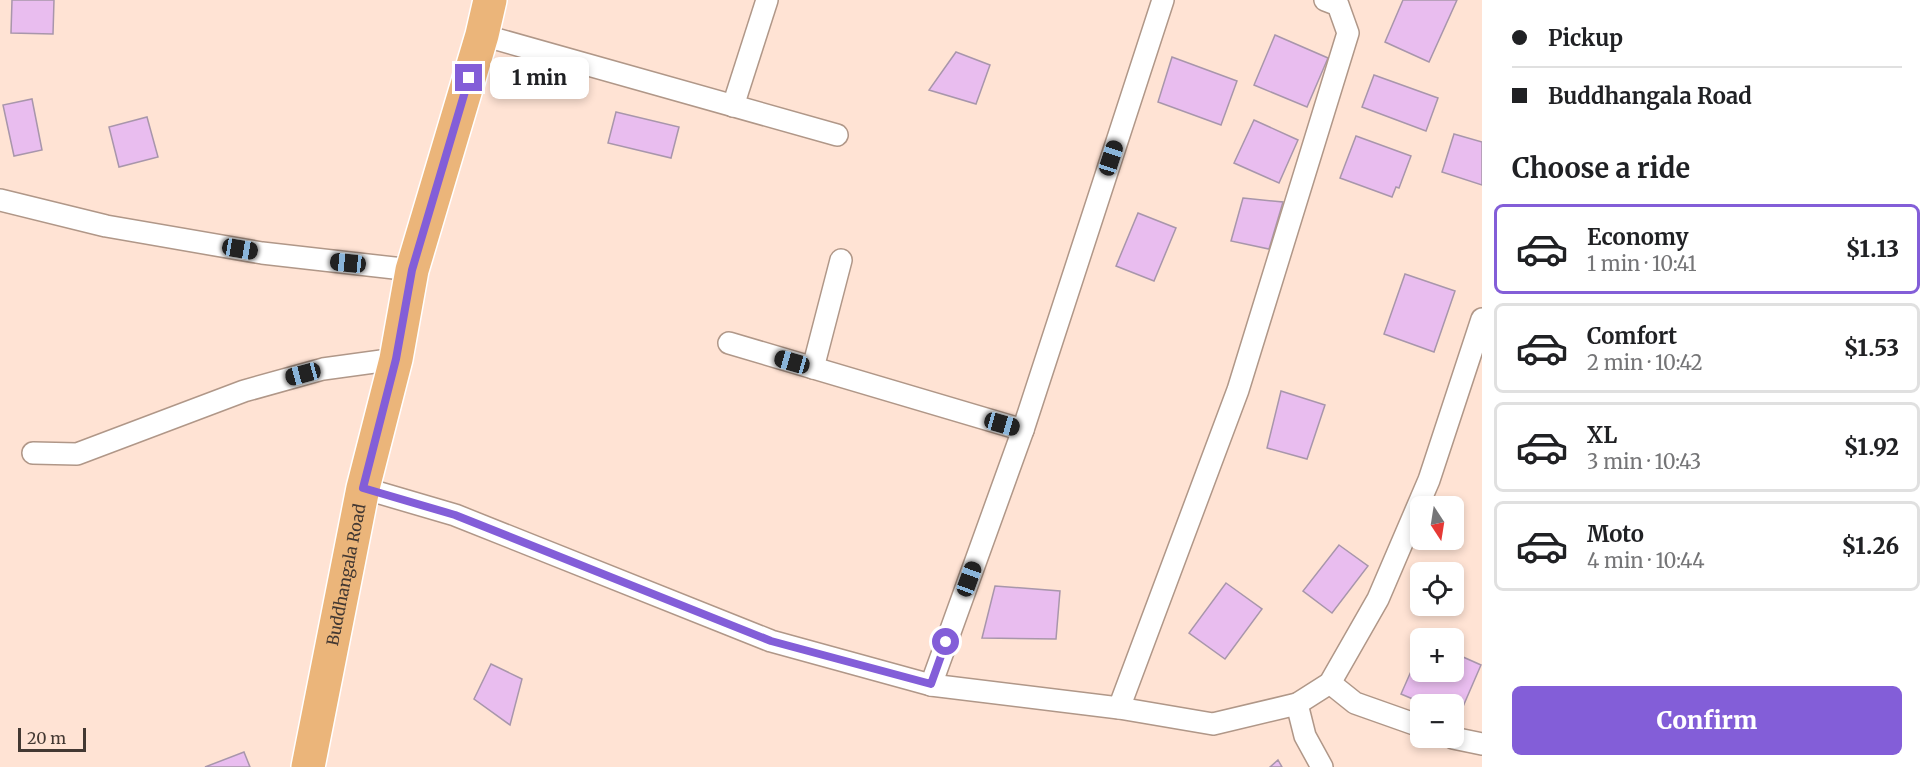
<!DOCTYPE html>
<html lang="en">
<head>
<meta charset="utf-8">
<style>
  :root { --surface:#fff; --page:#f2f2f2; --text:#202124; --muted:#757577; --line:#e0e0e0; --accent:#835ed8 }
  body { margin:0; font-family:Merriweather,serif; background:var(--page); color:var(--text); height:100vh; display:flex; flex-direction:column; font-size:22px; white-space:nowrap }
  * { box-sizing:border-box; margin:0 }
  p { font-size:20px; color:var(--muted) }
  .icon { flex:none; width:33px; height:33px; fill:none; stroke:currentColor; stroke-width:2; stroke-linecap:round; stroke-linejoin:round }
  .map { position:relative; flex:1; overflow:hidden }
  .drawer { display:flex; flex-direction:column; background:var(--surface); width:450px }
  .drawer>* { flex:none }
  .top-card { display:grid; align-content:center; height:132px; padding:0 30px; background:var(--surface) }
  .needle { width:39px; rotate:168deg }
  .fabs { position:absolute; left:1410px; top:496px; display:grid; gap:12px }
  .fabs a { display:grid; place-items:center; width:54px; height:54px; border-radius:9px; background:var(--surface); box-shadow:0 3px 9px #0003; font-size:30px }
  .scale { position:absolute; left:18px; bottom:15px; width:68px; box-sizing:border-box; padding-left:6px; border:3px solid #433832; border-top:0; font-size:16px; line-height:21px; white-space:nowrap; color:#433832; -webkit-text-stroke:4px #ffe3d4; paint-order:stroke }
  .end { position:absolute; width:27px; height:27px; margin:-14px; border:8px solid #835ed8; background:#fff; box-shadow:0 0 0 3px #fff }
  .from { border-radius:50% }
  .bubble { position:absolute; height:42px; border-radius:9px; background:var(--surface); box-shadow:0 3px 9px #0003; font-size:20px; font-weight:800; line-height:42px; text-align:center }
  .car { position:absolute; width:18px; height:36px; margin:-18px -9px; border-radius:8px; box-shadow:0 0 4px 2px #0007; background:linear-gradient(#222 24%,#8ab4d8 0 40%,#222 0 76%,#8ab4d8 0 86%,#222 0) }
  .top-card b { display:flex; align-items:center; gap:21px; height:57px; font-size:22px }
  .top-card b+b { border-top:2px solid var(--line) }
  .top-card i { width:15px; height:15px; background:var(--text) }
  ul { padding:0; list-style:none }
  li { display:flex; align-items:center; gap:18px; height:90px; margin:0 12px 9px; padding:0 18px; border:3px solid var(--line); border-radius:9px }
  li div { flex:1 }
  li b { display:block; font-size:22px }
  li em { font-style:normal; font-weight:800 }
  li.selected { border-color:var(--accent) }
  li>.icon { width:54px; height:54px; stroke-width:1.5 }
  h2 { padding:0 30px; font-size:27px; line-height:72px }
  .primary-button { display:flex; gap:12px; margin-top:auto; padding:12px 30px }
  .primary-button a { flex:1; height:69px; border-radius:9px; background:var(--accent); color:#fff; font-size:24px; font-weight:800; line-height:69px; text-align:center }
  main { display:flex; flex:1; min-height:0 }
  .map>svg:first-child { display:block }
  .building { fill:#e9bdef; stroke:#a896ab; stroke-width:1.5 }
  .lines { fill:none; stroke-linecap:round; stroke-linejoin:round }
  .street-casing { stroke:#b09788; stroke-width:24 }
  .primary-casing { stroke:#fff; stroke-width:36 }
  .street { stroke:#fff; stroke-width:21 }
  .primary { stroke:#ebb57a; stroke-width:33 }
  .route { stroke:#835ed8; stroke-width:8 }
  .labels { text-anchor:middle; stroke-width:4.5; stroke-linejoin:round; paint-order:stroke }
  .street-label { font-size:16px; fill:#433832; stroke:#ffe3d4 }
</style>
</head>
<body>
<main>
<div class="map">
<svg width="1482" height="767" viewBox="0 0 1482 767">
  <rect width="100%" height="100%" fill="#ffe3d4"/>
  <g class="building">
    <path d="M12 0H54L53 34 11 33Z"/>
    <path d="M1403 0H1457L1429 62 1385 42Z"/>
    <path d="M1275 35 1328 58 1307 107 1254 85Z"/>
    <path d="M956 52 990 65 976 104 929 90Z"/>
    <path d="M1172 57 1237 81 1221 125 1158 102Z"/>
    <path d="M1374 75 1438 98 1426 131 1362 107Z"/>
    <path d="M32 99 42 150 14 156 3 105Z"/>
    <path d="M616 112 679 127 671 158 608 143Z"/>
    <path d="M147 117 158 157 119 167 109 127Z"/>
    <path d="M1254 120 1298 140 1279 183 1234 163Z"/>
    <path d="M1454 134 1482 142V185L1442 172Z"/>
    <path d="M1356 136 1411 156 1399 188 1396 187 1392 197 1340 178Z"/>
    <path d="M1243 198 1283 202 1269 249 1231 241Z"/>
    <path d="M1138 213 1176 228 1154 281 1116 266Z"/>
    <path d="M1405 274 1455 291 1434 352 1384 334Z"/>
    <path d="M1281 391 1325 405 1307 459 1267 448Z"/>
    <path d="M1339 545 1368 566 1332 613 1303 591Z"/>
    <path d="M1226 583 1262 609 1225 659 1189 633Z"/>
    <path d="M995 586 1060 591 1056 639 982 638Z"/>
    <path d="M1420 651V672H1454V653L1481 665 1458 718 1454 717V705H1427L1401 694Z"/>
    <path d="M491 664 522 679 510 725 474 699Z"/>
    <path d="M244 752 250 767H205Z"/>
    <path d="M1278 760 1282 767H1270Z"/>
  </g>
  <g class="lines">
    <g class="street-casing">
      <g id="street">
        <path d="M482 35 837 135"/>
        <path d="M733 106 767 0"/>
        <path d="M0 200 106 226 262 253 412 270"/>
        <path d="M729 343 1023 430"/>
        <path d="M813 368 841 260"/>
        <path d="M33 453 77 454 244 391 323 369 396 359"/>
        <path d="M363 488 455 515 771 641 931 685 1119 708 1213 724 1297 704 1330 683 1378 599 1429 480 1482 319"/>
        <path d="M1330 683 1355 703 1420 726"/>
        <path d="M931 685 1023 430 1163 0"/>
        <path d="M1297 704 1305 736 1322 767"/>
        <path d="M1119 708 1238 390 1348 33 1338 5 1325 0"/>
        <path d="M1453 738 1482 744"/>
      </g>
    </g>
    <g class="primary-casing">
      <g id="primary">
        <path id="s1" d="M308 767 363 488 396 359 412 270 482 35 490 0"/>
      </g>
    </g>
    <use href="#street" class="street"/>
    <use href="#primary" class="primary"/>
  </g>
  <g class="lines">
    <path class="route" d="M469 78 412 270 396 359 363 488 455 515 771 641 931 684 946 642"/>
  </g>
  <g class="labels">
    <g class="street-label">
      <text dy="6" stroke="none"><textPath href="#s1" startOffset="196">Buddhangala Road</textPath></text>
    </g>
  </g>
</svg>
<div class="fabs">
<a><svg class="needle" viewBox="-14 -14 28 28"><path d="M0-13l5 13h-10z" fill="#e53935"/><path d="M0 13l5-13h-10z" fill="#757577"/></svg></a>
<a><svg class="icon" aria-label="locate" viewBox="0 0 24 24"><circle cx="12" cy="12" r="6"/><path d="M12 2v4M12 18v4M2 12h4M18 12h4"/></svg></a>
<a>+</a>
<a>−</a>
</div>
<div class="scale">20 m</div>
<i class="end from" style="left:946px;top:642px"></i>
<i class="end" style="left:469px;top:78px"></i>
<div class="bubble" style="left:490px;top:57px;width:99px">1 min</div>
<i class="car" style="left:1111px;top:158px;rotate:18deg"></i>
<i class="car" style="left:240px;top:249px;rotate:100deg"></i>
<i class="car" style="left:348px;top:263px;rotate:276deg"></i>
<i class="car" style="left:792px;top:362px;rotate:286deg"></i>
<i class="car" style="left:303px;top:374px;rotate:255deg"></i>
<i class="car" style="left:1002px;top:424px;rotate:106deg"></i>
<i class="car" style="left:969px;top:579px;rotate:20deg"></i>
</div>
<section class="drawer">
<div class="top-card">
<b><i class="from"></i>Pickup</b>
<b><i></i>Buddhangala Road</b>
</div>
<h2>Choose a ride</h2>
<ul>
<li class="selected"><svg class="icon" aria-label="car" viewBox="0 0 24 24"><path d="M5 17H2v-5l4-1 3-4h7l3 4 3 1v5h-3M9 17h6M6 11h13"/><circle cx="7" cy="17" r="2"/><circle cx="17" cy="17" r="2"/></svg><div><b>Economy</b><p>1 min · 10:41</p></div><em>$1.13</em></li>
<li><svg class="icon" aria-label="car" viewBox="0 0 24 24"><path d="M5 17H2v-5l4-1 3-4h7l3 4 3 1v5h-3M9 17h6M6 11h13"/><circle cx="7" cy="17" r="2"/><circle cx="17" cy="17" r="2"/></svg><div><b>Comfort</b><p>2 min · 10:42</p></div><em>$1.53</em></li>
<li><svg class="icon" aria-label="car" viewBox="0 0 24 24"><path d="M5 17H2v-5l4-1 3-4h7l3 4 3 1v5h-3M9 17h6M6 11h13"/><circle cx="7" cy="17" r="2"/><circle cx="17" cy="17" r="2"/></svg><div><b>XL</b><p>3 min · 10:43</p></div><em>$1.92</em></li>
<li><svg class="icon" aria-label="car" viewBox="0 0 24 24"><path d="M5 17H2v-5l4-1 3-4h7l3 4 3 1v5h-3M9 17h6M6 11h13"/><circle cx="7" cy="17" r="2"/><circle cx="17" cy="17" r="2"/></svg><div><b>Moto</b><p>4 min · 10:44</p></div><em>$1.26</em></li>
</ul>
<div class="primary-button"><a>Confirm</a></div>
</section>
</main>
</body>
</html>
